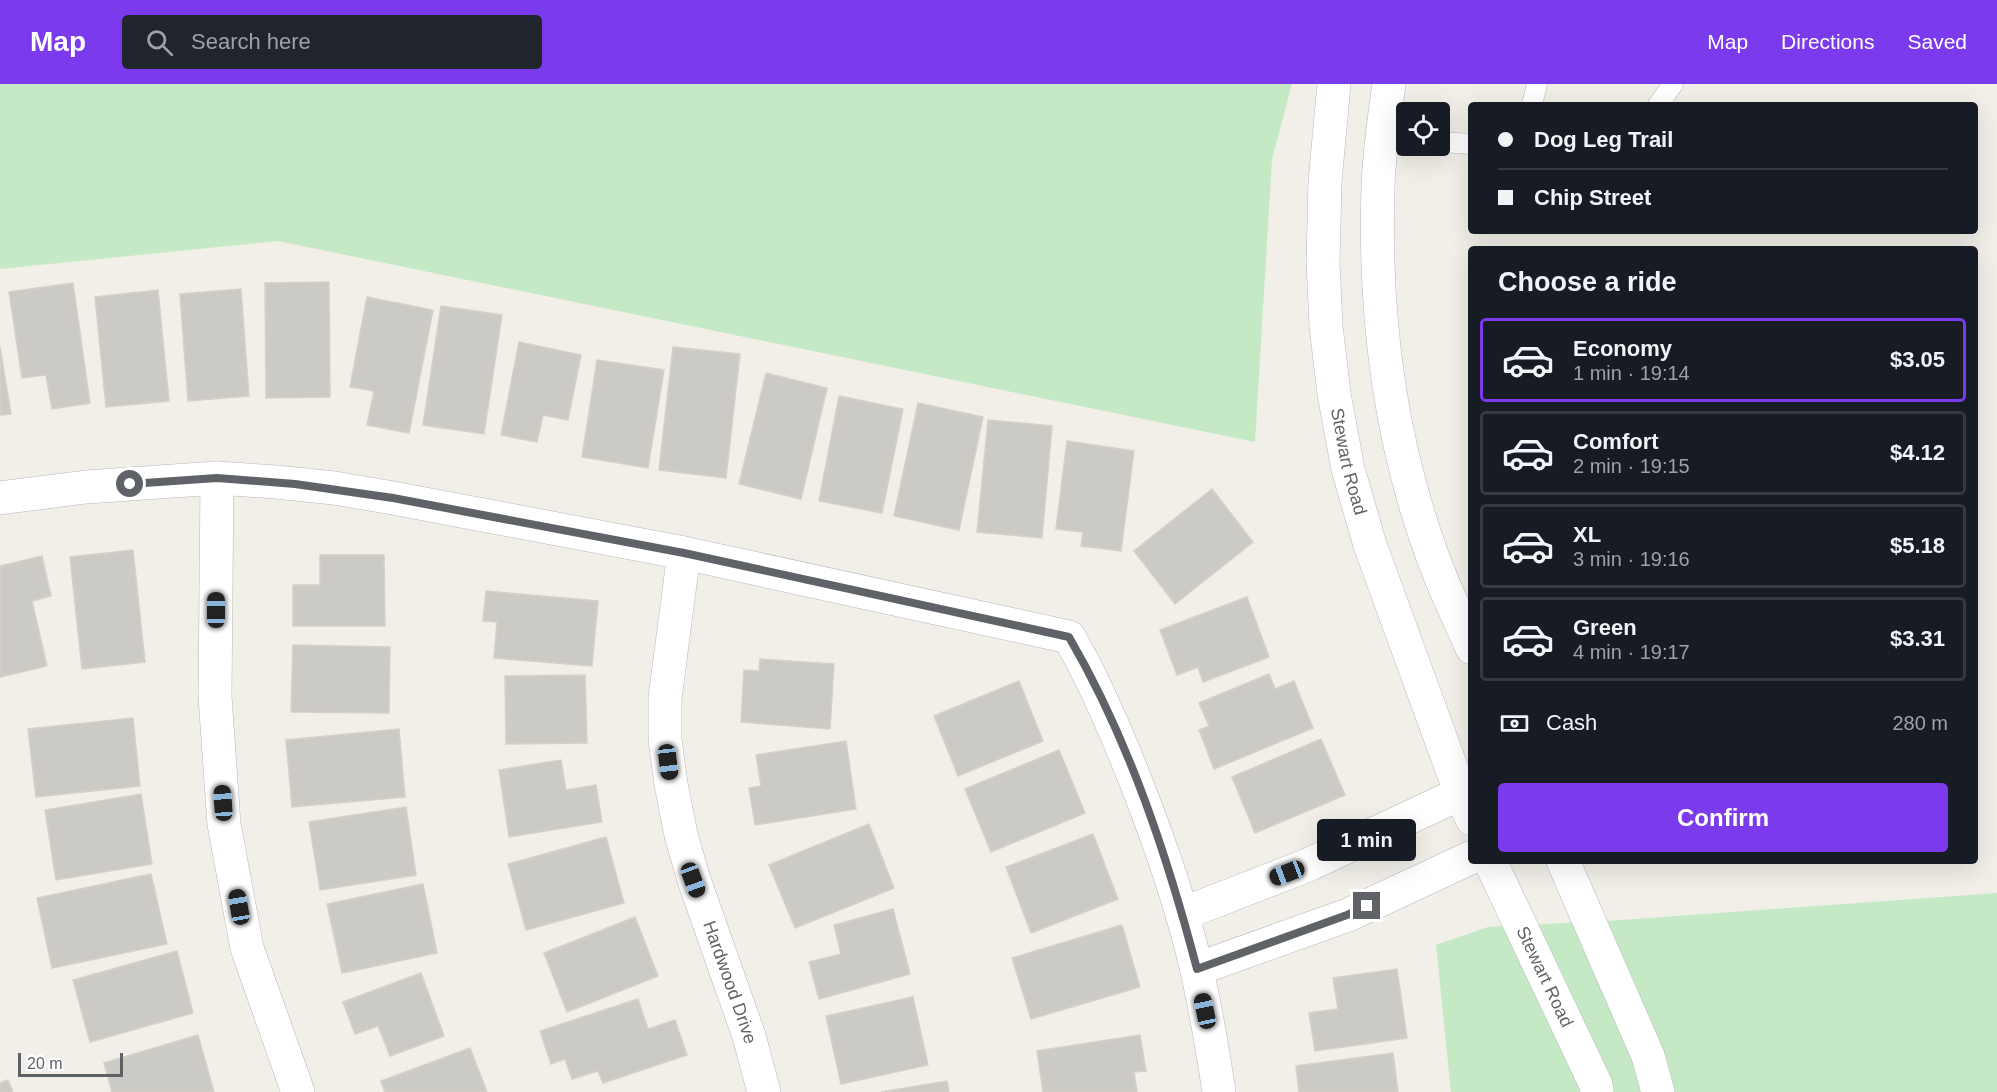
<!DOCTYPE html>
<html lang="en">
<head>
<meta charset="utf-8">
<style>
  :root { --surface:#171b24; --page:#20242c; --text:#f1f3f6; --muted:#9ea1a6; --line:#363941; --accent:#7c3aed }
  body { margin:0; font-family:Arial,sans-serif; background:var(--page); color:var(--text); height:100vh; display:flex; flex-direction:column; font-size:22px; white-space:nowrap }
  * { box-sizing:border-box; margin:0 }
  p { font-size:20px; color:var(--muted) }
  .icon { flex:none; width:33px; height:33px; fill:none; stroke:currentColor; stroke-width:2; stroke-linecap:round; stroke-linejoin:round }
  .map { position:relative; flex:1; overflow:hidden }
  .side { position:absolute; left:1468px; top:162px; width:510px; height:618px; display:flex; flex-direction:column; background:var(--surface); border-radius:6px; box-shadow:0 6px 24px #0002 }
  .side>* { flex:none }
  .top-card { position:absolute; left:1468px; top:18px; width:510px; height:132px; border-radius:6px; box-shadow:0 6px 24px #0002; display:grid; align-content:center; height:132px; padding:0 30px; background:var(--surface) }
  .controls { position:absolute; left:1396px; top:18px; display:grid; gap:12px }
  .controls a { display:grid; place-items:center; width:54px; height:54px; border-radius:6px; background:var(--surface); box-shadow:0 6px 24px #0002; font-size:30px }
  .scale { position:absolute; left:18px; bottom:15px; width:105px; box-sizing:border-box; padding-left:6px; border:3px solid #5f6368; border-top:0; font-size:16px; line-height:21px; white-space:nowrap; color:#5f6368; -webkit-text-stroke:4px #fff; paint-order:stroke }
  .end { position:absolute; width:27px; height:27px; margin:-14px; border:8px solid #5f6368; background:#fff; box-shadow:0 0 0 3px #fff }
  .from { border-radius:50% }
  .bubble { position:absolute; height:42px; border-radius:6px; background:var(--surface); box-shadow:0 6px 24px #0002; font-size:20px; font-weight:700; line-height:42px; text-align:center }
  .car { position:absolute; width:18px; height:36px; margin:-18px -9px; border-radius:8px; box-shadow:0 0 4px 2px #0007; background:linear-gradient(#222 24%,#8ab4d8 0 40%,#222 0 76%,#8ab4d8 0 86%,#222 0) }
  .top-card b { display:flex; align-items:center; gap:21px; height:57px; font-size:22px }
  .top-card b+b { border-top:2px solid var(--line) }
  .top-card i { width:15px; height:15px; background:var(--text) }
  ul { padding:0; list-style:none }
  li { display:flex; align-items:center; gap:18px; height:84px; margin:0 12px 9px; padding:0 18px; border:3px solid var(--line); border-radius:6px }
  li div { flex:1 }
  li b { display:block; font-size:22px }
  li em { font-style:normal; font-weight:700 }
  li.active { border-color:var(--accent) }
  li>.icon { width:54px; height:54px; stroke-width:1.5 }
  h2 { padding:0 30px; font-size:27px; line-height:72px }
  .pay { display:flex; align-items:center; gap:15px; height:66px; padding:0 30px; font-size:22px }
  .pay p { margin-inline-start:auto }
  .button { display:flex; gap:12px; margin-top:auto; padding:12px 30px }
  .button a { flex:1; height:69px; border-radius:6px; background:var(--accent); color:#fff; font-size:24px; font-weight:700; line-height:69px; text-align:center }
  header { display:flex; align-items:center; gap:36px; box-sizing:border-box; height:84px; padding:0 30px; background:var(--accent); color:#fff }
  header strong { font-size:28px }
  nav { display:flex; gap:33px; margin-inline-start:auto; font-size:21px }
  .search { width:420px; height:54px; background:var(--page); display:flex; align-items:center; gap:15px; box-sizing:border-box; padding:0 21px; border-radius:6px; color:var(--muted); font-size:22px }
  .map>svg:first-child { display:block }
  .green { fill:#c5e8c5 }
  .building { fill:#cccac5; stroke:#d6d1c6; stroke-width:1.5 }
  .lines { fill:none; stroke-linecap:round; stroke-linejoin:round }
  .lane-casing { stroke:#b5b8bc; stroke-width:21 }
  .street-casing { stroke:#b5b8bc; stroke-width:34 }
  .secondary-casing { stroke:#b6babf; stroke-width:34 }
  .lane { stroke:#fff; stroke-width:20 }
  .street { stroke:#fff; stroke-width:33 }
  .secondary { stroke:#fff; stroke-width:33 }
  .route { stroke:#5f6368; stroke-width:8 }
  .labels { text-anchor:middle; stroke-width:4.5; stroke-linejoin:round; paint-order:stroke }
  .street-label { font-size:18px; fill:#5f6368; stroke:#fff }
</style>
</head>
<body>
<header>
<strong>Map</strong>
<div class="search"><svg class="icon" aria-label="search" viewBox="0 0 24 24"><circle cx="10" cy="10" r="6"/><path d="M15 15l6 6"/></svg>Search here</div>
<nav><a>Map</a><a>Directions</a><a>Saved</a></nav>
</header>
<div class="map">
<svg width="1997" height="1008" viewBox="0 0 1997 1008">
  <rect width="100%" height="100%" fill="#f1efe8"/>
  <g class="green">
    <path d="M0 0H1292L1272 75 1255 358 278 157 0 185Z"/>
    <path d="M1997 809V1008H1451L1436 861 1488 843 1622 836Z"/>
  </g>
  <g class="building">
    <path d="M329 198 330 313 266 314 265 199Z"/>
    <path d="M73 199 90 319 52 325 46 291 22 294 9 208Z"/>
    <path d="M241 205 249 312 188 317 180 210Z"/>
    <path d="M158 206 169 317 106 323 95 213Z"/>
    <path d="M367 213 433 226 409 349 367 341 374 307 350 303Z"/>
    <path d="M441 222 502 231 484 350 423 341Z"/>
    <path d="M519 258 581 271 568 336 543 331 537 358 501 351Z"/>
    <path d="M0 263 11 330 0 331Z"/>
    <path d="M673 263 740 270 726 394 659 386Z"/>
    <path d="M597 276 664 286 648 384 582 373Z"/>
    <path d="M766 289 827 304 801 415 739 400Z"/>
    <path d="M839 312 903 325 882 429 819 417Z"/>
    <path d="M918 319 983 333 959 446 894 432Z"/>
    <path d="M988 336 1052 342 1042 454 977 448Z"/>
    <path d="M1067 357 1134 367 1121 467 1081 462 1083 448 1056 445Z"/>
    <path d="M1212 405 1253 458 1175 520 1134 467Z"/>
    <path d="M133 466 145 578 82 585 70 473Z"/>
    <path d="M320 471H384L385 542H293V501H320Z"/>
    <path d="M42 472 51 512 32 517 47 582 0 593V482Z"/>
    <path d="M486 507 598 517 592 582 494 574 497 538 483 537Z"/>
    <path d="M1247 513 1269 573 1203 598 1198 583 1177 591 1160 546Z"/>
    <path d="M293 561 390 563 389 629 291 628Z"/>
    <path d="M760 575 834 580 830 645 741 638 744 586 759 587Z"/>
    <path d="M1269 590 1275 605 1294 597 1313 644 1214 685 1199 646 1209 642 1199 619Z"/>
    <path d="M585 591 587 659 506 660 505 592Z"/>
    <path d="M1019 597 1043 657 958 692 934 632Z"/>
    <path d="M133 634 140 702 36 713 28 645Z"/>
    <path d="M399 645 405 713 292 723 286 656Z"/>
    <path d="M1321 655 1345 711 1255 749 1232 693Z"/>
    <path d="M846 657 856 725 755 741 749 704 761 702 756 671Z"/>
    <path d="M1059 666 1085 729 991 768 965 705Z"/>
    <path d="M561 676 566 706 596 701 602 738 509 753 499 686Z"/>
    <path d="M141 710 152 780 56 796 45 726Z"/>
    <path d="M406 723 416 791 320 806 309 738Z"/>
    <path d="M869 740 894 804 795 844 769 781Z"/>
    <path d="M1093 750 1118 815 1031 849 1006 783Z"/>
    <path d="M606 753 624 819 526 846 508 780Z"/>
    <path d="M151 790 167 860 52 884 37 814Z"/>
    <path d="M423 800 437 869 342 889 327 820Z"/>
    <path d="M893 825 910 890 819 915 809 878 841 870 834 841Z"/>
    <path d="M635 833 658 892 567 928 544 869Z"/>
    <path d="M1122 841 1140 903 1031 935 1012 874Z"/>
    <path d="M177 867 193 929 90 958 73 896Z"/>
    <path d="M1397 885 1407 954 1315 967 1309 929 1338 925 1333 894Z"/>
    <path d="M421 889 444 952 390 972 378 942 355 950 343 918Z"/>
    <path d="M913 913 928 981 841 1000 826 932Z"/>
    <path d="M638 915 648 945 675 936 687 971 603 999 598 987 572 995 565 975 551 980 540 947Z"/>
    <path d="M198 951 214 1008H112L104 979Z"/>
    <path d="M1140 951 1146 987 1134 988 1137 1008H1043L1037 967Z"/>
    <path d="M470 964 487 1008H385L381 997Z"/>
    <path d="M1393 969 1398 1008H1299L1296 982Z"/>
    <path d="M8 996 13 1008H0V999Z"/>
    <path d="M947 997 949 1008H881Z"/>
  </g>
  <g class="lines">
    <g class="lane-casing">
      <g id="lane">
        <path d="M1532 21 1537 0"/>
        <path d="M1658 21 1673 0"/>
        <path d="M1382 54 1407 56"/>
        <path d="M1440 58 1472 60"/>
      </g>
    </g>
    <g class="street-casing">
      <g id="street">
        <path d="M217 394 215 613 224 740 247 864 298 1008"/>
        <path d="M0 414 86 403 217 394 276 398 334 404 393 414 684 469 1069 553C1095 598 1115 645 1134 693 1159 756 1182 821 1197 887 1206 927 1213 968 1219 1008"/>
        <path id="s1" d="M684 469 665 614V656L671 700 681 751 694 796 749 952 764 1008"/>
        <path d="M1182 830 1308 781 1472 704"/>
        <path d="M1197 885 1348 831 1472 773"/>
      </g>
    </g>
    <g class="secondary-casing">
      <g id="secondary">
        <path id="s2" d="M1334 0 1325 98 1323 178 1326 242 1334 310 1348 385 1370 461 1461 710 1472 735"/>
        <path d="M1389 0C1384 35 1379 69 1378 104 1374 227 1389 352 1431 468 1442 500 1458 532 1472 564"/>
        <path id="s3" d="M1490 777 1596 1001 1597 1008"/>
        <path d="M1563 777 1648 972 1658 1008"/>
      </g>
    </g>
    <use href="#lane" class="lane"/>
    <use href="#street" class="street"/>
    <use href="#secondary" class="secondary"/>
  </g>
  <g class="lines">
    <path class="route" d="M130 400 217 394 295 400 393 414 684 469 1069 553C1129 656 1167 771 1197 885L1347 831 1367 822"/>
  </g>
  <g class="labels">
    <g class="street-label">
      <text dy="6" stroke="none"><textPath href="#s2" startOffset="380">Stewart Road</textPath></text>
      <text dy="6" stroke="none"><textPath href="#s3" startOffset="128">Stewart Road</textPath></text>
      <text dy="6" stroke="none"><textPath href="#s1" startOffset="440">Hardwood Drive</textPath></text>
    </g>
  </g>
</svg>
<div class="controls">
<a><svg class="icon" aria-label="locate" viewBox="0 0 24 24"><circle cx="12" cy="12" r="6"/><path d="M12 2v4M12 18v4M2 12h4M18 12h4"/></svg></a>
</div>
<div class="scale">20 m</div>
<i class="end from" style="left:130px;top:400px"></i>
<i class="end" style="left:1367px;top:822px"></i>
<div class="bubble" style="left:1317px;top:735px;width:99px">1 min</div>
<i class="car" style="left:216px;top:526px;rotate:0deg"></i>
<i class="car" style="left:668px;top:678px;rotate:173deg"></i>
<i class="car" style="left:223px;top:719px;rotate:356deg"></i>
<i class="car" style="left:1287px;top:789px;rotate:249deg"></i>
<i class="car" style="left:693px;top:796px;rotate:160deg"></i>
<i class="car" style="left:239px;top:823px;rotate:350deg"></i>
<i class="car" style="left:1205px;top:927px;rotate:348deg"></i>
<div class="top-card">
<b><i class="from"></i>Dog Leg Trail</b>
<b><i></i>Chip Street</b>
</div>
<section class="side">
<h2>Choose a ride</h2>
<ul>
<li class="active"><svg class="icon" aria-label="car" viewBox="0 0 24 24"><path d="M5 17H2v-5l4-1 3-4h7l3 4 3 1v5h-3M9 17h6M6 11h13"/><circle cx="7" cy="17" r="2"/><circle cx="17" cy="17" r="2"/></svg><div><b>Economy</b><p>1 min · 19:14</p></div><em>$3.05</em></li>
<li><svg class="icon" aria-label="car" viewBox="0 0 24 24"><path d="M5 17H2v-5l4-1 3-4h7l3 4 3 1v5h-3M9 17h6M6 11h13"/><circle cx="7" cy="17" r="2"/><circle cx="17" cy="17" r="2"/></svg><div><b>Comfort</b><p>2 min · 19:15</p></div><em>$4.12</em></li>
<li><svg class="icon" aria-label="car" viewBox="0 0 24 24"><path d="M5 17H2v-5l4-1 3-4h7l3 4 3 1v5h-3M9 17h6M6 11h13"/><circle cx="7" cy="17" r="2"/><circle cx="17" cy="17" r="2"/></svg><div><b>XL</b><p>3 min · 19:16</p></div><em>$5.18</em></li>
<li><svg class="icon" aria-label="car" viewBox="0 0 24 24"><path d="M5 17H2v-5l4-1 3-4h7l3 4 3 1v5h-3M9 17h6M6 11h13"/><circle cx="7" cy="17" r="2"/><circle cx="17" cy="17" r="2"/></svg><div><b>Green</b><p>4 min · 19:17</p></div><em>$3.31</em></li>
</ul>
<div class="pay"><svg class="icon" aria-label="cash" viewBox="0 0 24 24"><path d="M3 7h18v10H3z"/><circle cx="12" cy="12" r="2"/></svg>Cash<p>280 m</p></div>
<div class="button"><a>Confirm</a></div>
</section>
</div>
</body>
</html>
